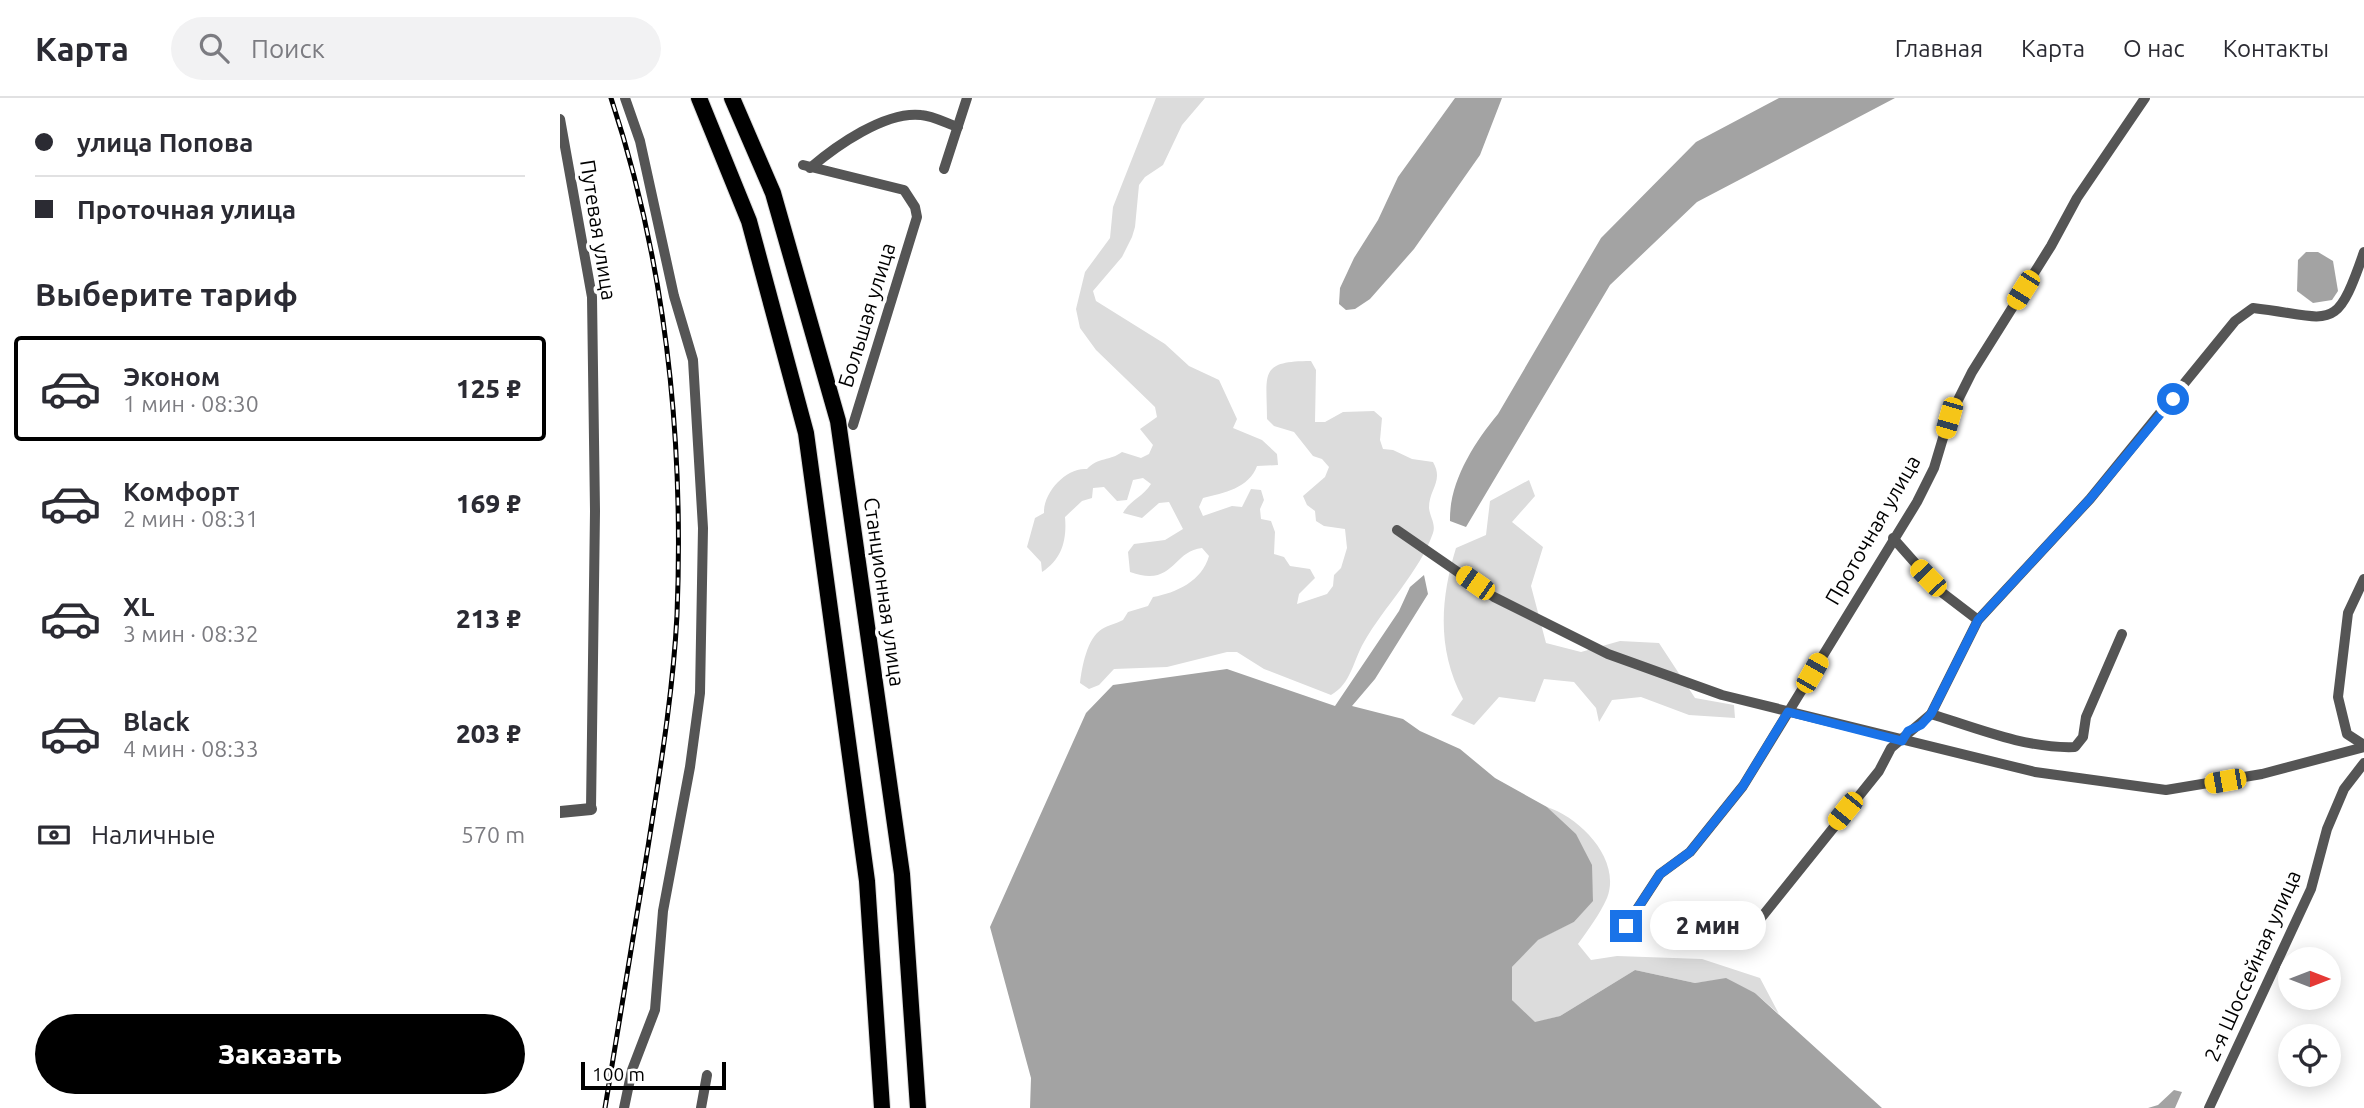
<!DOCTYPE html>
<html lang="ru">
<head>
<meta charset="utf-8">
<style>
  :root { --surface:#fff; --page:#f2f2f3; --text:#2b2b33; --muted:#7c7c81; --line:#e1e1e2; --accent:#000 }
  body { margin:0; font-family:Ubuntu,sans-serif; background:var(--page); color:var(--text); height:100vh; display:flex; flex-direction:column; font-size:26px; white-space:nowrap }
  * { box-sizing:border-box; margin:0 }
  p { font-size:23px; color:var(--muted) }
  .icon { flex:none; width:38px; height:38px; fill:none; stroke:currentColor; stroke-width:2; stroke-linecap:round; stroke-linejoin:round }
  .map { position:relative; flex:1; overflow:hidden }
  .sheet { display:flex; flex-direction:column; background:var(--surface); width:560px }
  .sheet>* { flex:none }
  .top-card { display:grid; align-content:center; height:154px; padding:0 35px; background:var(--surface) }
  .needle { width:46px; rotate:90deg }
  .fabs { position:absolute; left:1718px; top:849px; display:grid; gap:14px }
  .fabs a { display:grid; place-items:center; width:63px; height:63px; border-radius:50%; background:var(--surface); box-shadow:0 4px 18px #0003; font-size:35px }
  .scale { position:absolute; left:21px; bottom:18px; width:145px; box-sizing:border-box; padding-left:7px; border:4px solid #000; border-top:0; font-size:19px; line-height:24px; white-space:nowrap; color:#000; -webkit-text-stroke:5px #fff; paint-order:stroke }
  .end { position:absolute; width:32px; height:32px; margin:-16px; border:9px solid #1a73e8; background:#fff; box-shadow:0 0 0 4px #fff }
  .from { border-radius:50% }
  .bubble { position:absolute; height:49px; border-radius:24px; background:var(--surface); box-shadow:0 4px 18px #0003; font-size:23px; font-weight:800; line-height:49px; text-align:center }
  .car { position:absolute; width:21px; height:42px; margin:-21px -10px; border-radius:9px; box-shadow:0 0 5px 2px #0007; background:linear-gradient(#f5c518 24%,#345 0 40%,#f5c518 0 76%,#345 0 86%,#f5c518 0) }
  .top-card b { display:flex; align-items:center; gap:24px; height:66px; font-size:26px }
  .top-card b+b { border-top:2px solid var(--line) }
  .top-card i { width:18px; height:18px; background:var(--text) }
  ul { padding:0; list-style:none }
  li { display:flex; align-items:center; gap:21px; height:105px; margin:0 14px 10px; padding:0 21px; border:4px solid transparent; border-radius:7px }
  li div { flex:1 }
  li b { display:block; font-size:26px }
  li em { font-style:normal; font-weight:800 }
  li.selected { border-color:var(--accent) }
  li>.icon { width:63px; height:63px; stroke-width:1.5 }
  h2 { padding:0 35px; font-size:32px; line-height:84px }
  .pay { display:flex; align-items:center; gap:18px; height:77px; padding:0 35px; font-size:26px }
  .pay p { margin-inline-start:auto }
  .cta { display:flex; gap:14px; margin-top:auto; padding:14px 35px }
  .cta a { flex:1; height:80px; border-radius:42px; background:var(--accent); color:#fff; font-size:28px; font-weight:800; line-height:80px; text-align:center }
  header { display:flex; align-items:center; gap:42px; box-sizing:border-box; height:98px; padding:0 35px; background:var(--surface); border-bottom:2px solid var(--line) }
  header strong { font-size:33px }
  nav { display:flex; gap:38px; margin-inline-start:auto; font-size:24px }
  .search { width:490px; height:63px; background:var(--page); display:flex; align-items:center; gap:18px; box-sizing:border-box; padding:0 24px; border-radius:38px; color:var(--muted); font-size:26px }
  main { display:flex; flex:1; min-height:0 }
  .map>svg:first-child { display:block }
  .green { fill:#dcdcdc }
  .water { fill:#a3a3a3 }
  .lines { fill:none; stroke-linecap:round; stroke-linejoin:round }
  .primary-casing { stroke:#dbdbdb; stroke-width:18 }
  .minor { stroke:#555; stroke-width:10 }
  .tertiary { stroke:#555; stroke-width:12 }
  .primary { stroke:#000; stroke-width:16 }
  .rail-casing { stroke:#000; stroke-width:5 }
  .rail { stroke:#fff; stroke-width:2.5; stroke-dasharray:8; stroke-linecap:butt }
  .route { stroke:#1a73e8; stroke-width:9 }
  .labels { text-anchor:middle; stroke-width:7; stroke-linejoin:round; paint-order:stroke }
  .street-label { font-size:21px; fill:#000; stroke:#fff }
</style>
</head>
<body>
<header>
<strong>Карта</strong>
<div class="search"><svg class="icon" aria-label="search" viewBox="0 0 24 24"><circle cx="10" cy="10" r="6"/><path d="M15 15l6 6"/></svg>Поиск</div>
<nav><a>Главная</a><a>Карта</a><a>О нас</a><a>Контакты</a></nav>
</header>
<main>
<section class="sheet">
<div class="top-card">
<b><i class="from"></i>улица Попова</b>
<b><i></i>Проточная улица</b>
</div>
<h2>Выберите тариф</h2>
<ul>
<li class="selected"><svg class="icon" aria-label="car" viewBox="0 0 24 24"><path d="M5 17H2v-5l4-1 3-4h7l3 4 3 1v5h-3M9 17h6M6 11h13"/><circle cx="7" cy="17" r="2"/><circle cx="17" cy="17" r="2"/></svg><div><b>Эконом</b><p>1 мин · 08:30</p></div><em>125 ₽</em></li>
<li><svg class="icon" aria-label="car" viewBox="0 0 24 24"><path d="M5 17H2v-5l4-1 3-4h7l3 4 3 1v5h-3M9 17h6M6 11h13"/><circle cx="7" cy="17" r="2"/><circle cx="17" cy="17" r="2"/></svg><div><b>Комфорт</b><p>2 мин · 08:31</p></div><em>169 ₽</em></li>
<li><svg class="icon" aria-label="car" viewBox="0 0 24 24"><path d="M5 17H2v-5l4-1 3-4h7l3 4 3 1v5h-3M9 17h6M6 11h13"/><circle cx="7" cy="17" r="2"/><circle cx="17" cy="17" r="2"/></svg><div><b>XL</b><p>3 мин · 08:32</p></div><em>213 ₽</em></li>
<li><svg class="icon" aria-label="car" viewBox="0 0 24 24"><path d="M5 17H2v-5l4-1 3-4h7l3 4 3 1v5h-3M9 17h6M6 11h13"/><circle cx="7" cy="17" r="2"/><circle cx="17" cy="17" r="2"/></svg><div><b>Black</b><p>4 мин · 08:33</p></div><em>203 ₽</em></li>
</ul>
<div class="pay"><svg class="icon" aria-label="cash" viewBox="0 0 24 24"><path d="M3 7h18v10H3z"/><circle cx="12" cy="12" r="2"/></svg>Наличные<p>570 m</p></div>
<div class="cta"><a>Заказать</a></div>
</section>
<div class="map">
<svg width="1804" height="1010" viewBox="0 0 1804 1010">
  <rect width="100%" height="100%" fill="#fff"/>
  <g class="green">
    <path d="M596 0H645L622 27 603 67 585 79 579 87 575 129 572 139 562 159 533 193 536 203 605 246 629 268 659 282 677 321 673 330 702 342 717 356 718 367 697 368C689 390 664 395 643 400L639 409 643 418 672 408 682 409 691 391 701 392 704 402 700 411 701 421 711 423 715 434 714 456 724 459 730 468 750 471 755 480 739 496 737 506 767 496 773 488 774 477 781 470 787 450 785 431 764 428 756 423 755 413 747 407 743 398 765 379 769 369 762 361 753 358 734 334 714 328 707 321C707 276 698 263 751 263L756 272 755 324H765L783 314 814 313 822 320 820 342 823 351 833 352 852 361 873 364C884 383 869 391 869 410 870 419 876 426 873 435 860 473 824 509 804 544 793 563 791 586 771 597L704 571 677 554H667L607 569 554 571 539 587 529 591 520 585C522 569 527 540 542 531 548 527 556 526 563 522L568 514 588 508 593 499C616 495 642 483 649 458L642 450C612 453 614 490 570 474L568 454 574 446 605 442 623 431 609 404 599 405 582 420 563 415C570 402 583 399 591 386L583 380 573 382 567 402 557 403 544 389 533 390 532 400 522 403 505 419C507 442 502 461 482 474L481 464 467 449 475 420 484 415C483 395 506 369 527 371 538 359 550 363 562 354L581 360 589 356 593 347 580 331 597 319 595 309 536 252 520 230 516 211 525 174 550 140 553 109Z"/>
    <path d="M969 382 975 398 952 424 983 449 971 488 986 545 1021 554 1060 543 1099 545 1135 600 1174 607 1175 620 1129 617 1081 599 1052 602 1039 624 1036 610 1014 584 984 581 975 604 939 599 914 627 891 617 903 601C877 552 880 502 896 450L926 437 930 403Z"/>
    <path d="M987 709C1019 719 1062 761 1047 800 1040 816 1028 832 1018 846L1031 862 1057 858 1142 861 1200 880 1219 916 1195 895 1166 881 1135 885 1075 872 1000 918 974 925 952 902V869L977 842 1014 824 1033 802C1031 751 1023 744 987 709Z"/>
  </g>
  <g class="water">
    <path d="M895 0H942L920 57 854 151 810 201 795 211 786 212 779 206 780 190 794 160 818 122 838 79Z"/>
    <path d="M1219 0H1335L1137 104 1050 187 906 429 890 423C889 384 914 345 938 316L1041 140 1136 44Z"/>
    <path d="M1746 154H1758L1773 163 1778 193 1772 202 1753 205 1737 193 1738 162Z"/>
    <path d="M864 477 868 496 815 581 792 608 843 621 860 633 900 651 935 680 987 709 1016 736 1032 767 1033 803 1014 824 978 842 952 869V902L975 924 1000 918 1075 872 1135 885 1166 880 1195 895 1322 1010H470L471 980 430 829 526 615 553 587 667 571 775 608 839 513 850 489Z"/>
    <path d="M1614 992 1622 994 1615 1010H1588L1598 1007Z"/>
  </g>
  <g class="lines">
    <g class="primary-casing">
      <g id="primary">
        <path d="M139 0 189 123 246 335 307 783 322 1010"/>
        <path d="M172 0 213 95 278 323 342 776 358 1010"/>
      </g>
    </g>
    <g class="minor">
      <path d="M0 21 32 199 35 413 31 711"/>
      <path d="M243 67 344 92 355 109 357 119 293 327"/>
      <path d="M250 70C276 48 325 13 361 17 373 18 386 25 398 29"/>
      <path d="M384 71 407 0"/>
      <path d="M837 432 934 499 1048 556 1162 597 1475 674 1606 692 1702 676 1804 649"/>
      <path d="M1333 440 1380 493 1418 522"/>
      <path d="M1804 481 1788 515 1778 599 1787 636 1804 647"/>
      <path d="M1371 616C1416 630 1467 651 1515 649L1523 639 1526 619 1562 536"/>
      <path d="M1066 828 1100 776 1130 754 1183 688 1357 404 1374 370 1389 320 1412 274 1491 148 1517 100 1585 0"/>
      <path d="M1184 841 1319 673 1331 650 1371 616 1418 522 1530 401 1675 223 1693 210C1773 219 1775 238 1804 154"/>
      <path d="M64 1010 72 972 95 912 103 813 130 669 140 595 143 430 133 262 114 198 80 43 65 0"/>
      <path d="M141 1010 147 977"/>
      <path d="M1649 1010 1751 791 1767 731 1784 691 1804 665"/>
    </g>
    <path class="tertiary" d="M0 714 31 711"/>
    <use href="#primary" class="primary"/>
    <g class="rail-casing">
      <path id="rail" d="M45 1010C59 923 74 836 88 749 100 672 113 595 117 517 124 343 106 166 51 0"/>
    </g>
    <use href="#rail" class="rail"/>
  </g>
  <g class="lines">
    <path class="route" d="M1066 828 1100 776 1130 754 1183 688 1228 614 1342 643 1348 633 1361 627 1371 616 1418 522 1530 401 1613 301"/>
  </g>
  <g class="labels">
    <g class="street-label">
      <text transform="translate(38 132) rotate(81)" y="7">Путевая улица</text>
      <text transform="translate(307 217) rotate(-73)" y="7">Большая улица</text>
      <text transform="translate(1313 432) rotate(-60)" y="7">Проточная улица</text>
      <text transform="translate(324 494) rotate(82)" y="7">Станционная улица</text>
      <text transform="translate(1693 868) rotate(-66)" y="7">2-я Шоссейная улица</text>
    </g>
  </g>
</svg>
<div class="fabs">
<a><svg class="needle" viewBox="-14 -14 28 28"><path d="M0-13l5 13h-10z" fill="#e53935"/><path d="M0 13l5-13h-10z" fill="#7c7c81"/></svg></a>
<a><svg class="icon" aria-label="locate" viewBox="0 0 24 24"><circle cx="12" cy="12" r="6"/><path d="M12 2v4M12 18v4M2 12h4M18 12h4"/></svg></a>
</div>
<div class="scale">100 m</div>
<i class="end from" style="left:1613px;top:301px"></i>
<i class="end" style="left:1066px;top:828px"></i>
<div class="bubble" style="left:1090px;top:803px;width:116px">2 мин</div>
<i class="car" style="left:1463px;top:192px;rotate:212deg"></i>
<i class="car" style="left:1389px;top:320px;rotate:196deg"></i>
<i class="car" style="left:1368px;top:480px;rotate:316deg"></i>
<i class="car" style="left:915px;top:485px;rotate:305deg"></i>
<i class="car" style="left:1252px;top:575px;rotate:30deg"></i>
<i class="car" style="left:1665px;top:683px;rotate:260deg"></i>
<i class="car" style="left:1285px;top:713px;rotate:219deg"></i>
</div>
</main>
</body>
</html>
